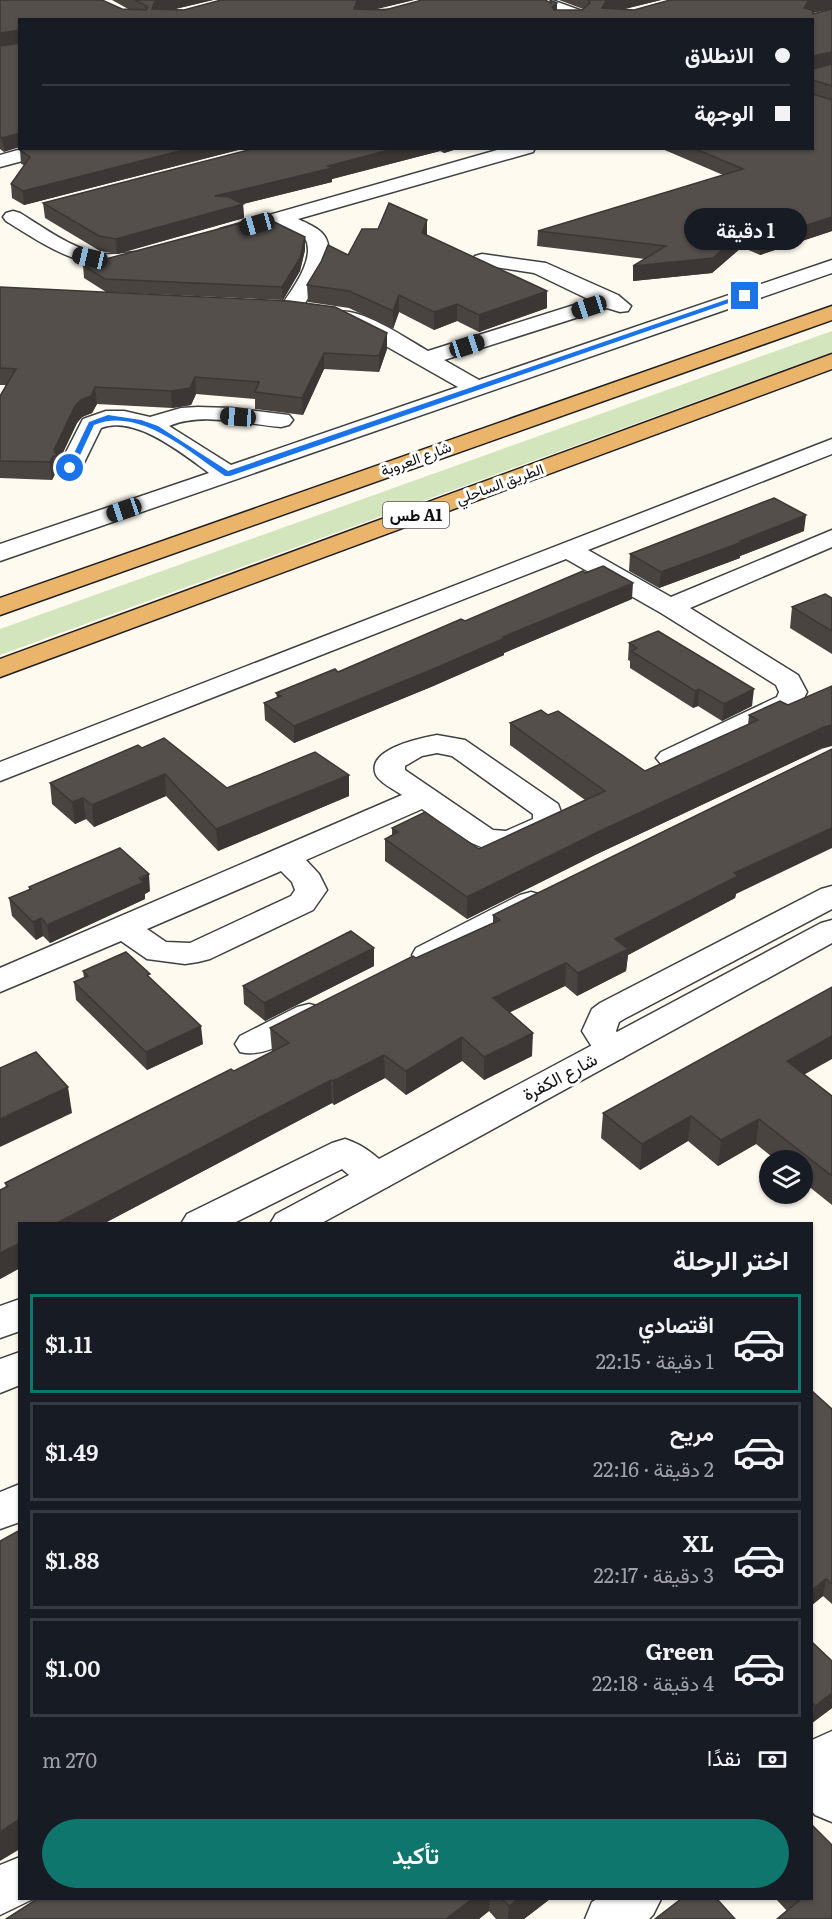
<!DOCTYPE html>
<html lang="ar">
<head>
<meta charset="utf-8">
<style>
  :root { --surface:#171b24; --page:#20242c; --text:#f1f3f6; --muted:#9ea1a6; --line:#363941; --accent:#0f766e }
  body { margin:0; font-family:Literata,Vazirmatn,serif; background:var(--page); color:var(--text); direction:rtl; height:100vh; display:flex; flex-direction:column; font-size:22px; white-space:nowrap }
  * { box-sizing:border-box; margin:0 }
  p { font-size:20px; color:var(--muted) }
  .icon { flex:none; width:33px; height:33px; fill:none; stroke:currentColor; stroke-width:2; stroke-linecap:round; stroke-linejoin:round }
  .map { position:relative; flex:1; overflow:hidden; direction:ltr }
  .sheet { position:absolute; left:18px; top:1222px; width:795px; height:678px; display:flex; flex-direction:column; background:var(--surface); border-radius:0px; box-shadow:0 2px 4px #0004; direction:rtl }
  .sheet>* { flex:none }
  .banner { position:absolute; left:18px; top:18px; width:796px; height:132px; border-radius:0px; box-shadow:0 2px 4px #0004; direction:rtl; display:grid; align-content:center; height:132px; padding:0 24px; background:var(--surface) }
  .fabs { position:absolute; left:759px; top:1150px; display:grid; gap:12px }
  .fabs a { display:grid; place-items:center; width:54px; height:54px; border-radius:50%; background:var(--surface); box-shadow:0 2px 4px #0004; font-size:30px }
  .end { position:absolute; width:27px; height:27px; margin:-14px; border:8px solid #1a73e8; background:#fff; box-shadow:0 0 0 3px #fff }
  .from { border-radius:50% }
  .bubble { position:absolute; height:42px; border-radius:21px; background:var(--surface); box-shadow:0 2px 4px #0004; font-size:20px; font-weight:600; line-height:42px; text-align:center; direction:rtl }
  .car { position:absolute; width:18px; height:36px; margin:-18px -9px; border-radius:8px; box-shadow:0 0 4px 2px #0007; background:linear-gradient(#222 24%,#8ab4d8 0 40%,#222 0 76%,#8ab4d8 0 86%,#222 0) }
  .banner b { display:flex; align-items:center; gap:21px; height:57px; font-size:22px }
  .banner b+b { border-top:2px solid var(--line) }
  .banner i { width:15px; height:15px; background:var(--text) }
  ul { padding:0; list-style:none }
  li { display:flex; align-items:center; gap:18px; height:99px; margin:0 12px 9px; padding:0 12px; border:3px solid var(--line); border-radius:0px }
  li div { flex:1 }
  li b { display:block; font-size:22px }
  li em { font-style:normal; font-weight:600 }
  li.active { border-color:var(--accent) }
  li>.icon { width:54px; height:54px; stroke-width:1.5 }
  h2 { padding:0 24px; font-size:27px; line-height:72px }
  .pay { display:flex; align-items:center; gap:15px; height:66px; padding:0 24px; font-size:22px }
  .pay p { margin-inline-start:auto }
  .primary-button { display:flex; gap:12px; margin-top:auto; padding:12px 24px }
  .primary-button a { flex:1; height:69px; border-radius:36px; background:var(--accent); color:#fff; font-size:24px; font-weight:600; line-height:69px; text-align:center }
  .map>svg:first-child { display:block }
  .green { fill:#d3e5bc }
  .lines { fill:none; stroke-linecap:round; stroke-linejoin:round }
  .minor-casing { stroke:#414141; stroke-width:3 }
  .tertiary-casing { stroke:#414141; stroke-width:3 }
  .trunk-casing { stroke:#1f1f1f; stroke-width:3 }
  .minor { fill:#fff; fill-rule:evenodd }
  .tertiary { fill:#fff; fill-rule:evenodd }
  .trunk { fill:#eab46a; fill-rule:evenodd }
  .wall { fill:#494440; fill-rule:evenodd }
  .shaded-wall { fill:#3c3734 }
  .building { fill:#554f4b; stroke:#3c3734; stroke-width:1.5 }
  .route { fill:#1a73e8 }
  .labels { text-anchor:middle; stroke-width:6; stroke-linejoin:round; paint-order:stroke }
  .far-street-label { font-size:15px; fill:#0e0e0e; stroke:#fff }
  .shield { fill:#fff; stroke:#565656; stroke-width:1.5 }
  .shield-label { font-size:16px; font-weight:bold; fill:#0e0e0e }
  .street-label { font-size:18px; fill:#0e0e0e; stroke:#fff }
</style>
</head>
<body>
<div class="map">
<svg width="832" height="1919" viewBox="0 0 832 1919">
  <rect width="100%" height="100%" fill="#fefaf0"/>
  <path class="green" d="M832 331V352L0 655V629Z"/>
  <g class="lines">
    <g class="minor-casing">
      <g id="minor">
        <path d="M529 0H552L585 12 587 15 581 20H554L562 15 531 3Z"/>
        <path d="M25 148H58L56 152 0 167V155Z"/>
        <path d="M504 148H535L533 152 298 219C308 224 323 229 327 241 335 260 308 298 298 314L290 315 282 314 279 309C290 292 317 259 305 238L277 225 227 239 220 237 217 233 220 229Z"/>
        <path d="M13 211 20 213C46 229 73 250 104 254 119 256 135 249 150 253L153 257 150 261C91 276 55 252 6 221L3 217 6 213Z"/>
        <path d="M482 254 546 263 618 295 631 306 628 311 620 312 607 308 444 360 479 380 832 260V273L0 561V544L209 473C182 453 135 415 101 428L79 473 70 475 61 473 58 468 83 419 106 411H124L150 417 181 408 198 407 231 408 289 415 293 420 289 425 281 427C247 424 202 412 169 426L231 465 458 387 363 333 338 322 335 317 338 312C361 307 407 339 428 351L590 300 534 273 475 264 472 260 475 256Z"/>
        <path d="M832 439V454L588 550 671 597 832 530V547L690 608 798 675 807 692 799 708 785 716 681 764 671 767 661 764 656 758 661 752 777 697 779 692 776 685 661 613 566 559 0 781V762Z"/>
        <path d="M437 735 465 740 558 804 564 820 556 832C542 838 528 847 513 850 477 856 449 828 422 809L306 860 319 874 327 890 313 910 210 959 198 962 185 964 147 959 121 941 0 992V968L402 795C395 790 380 783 376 775 365 749 421 738 437 735ZM437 753 452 756 533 814V819L506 831 493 830 405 770V766L422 756ZM281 871 292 882 295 890 291 896 190 943 166 942 147 929Z"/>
        <path d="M832 886V909L624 1019 619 1022 616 1031 628 1050 623 1058 611 1061 599 1058 582 1031 592 1009 600 1003 821 889Z"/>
        <path d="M531 892 542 895 547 902 542 909 440 962 428 965 416 962 412 955 416 948 520 895Z"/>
        <path d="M309 1004 321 1007 326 1015 321 1023C297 1035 267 1059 240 1052L235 1044 240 1036 297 1007Z"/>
        <path d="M345 1139C364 1145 384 1160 394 1177L389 1186C366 1193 359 1183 342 1169L232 1224H181L187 1214 332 1143Z"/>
        <path d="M20 1299V1331L0 1338V1306Z"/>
        <path d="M20 1484V1522L0 1529V1492Z"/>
        <path d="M832 1731V1822L815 1815 812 1811V1740Z"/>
        <path d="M20 1857V1899H33L0 1915V1865Z"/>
        <path d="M597 1899H661L653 1915 649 1919H585L592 1902Z"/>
      </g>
    </g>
    <g class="tertiary-casing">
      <g id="tertiary">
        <path d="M832 920V943L320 1224H270L276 1214 821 923Z"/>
        <path d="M20 1352V1385L0 1393V1359Z"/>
      </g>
    </g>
    <g class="trunk-casing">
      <g id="trunk">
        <path d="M832 306V320L0 615V598Z"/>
        <path d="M832 354V369L0 677V659Z"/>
      </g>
    </g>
    <use href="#minor" class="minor"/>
    <use href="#tertiary" class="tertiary"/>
    <use href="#trunk" class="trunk"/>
  </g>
  <g class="wall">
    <path d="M112 0H213L174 9 184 10 414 0 375 9 550 2V0L557 10H582L583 9 559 0H661L624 9 634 10 832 9V231L760 255 742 247 712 273 633 281 645 259 537 246 538 231 723 175 660 148H813L122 9 130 10ZM832 9 813 14V13Z"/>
    <path d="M0 46 4 152 0 149Z"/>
    <path d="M246 148 24 205 12 198 11 184 24 165 21 164 20 150Z"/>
    <path d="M256 148H460L444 153 440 151 332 179V182L243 204 244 218 117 254 100 251 45 218 43 203Z"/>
    <path d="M427 236 547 291V308L479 332 457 321 434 330 399 312 393 329 349 308 308 302 307 285 348 255Z"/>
    <path d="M305 237V250L300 271 283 300 106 292 84 278 83 265Z"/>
    <path d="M0 287 387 349 379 372 324 369 303 415 255 409V399L196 394 191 405 172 408 97 404 92 413 82 417 77 423 58 463 59 474H55L52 480 0 478V396L6 385H0Z"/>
    <path d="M804 531 740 556V558L659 588 629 571 630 554Z"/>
    <path d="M832 598V654L790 628 792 607Z"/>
    <path d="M632 599 504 653V655L431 687 294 743 265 720 264 703 277 698 276 693 338 672 465 621Z"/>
    <path d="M629 643 752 706 722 721 698 706 693 708 630 668V661L628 660Z"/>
    <path d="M788 705 821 749 597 854 467 919 385 861V839L392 835V828L479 849 585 800 510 745V723L548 715 645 771 748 725 749 715Z"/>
    <path d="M142 748 227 788 349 796 218 851 166 796 94 827 86 819 75 824 52 804 50 783Z"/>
    <path d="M29 887 150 891 145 894V899L50 943 43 936 36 940 12 916 9 898 29 890Z"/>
    <path d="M736 894 735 898 628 955 626 971 577 996 565 986 510 1012 532 1056 484 1080 462 1061 406 1095 385 1078 334 1105 332 1103 103 1224H20V1268L0 1279V1190L6 1187 5 1183 234 1071 273 1052 272 1051 270 1028 416 958 493 923V915Z"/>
    <path d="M374 966 265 1021 244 1004 243 986Z"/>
    <path d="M83 971 150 978 203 1044 147 1070 76 1000 74 982 84 978Z"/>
    <path d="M804 1075 832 1096V1205L802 1181V1161H777L756 1144 718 1166 688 1141 640 1170 601 1138 603 1113Z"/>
    <path d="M812 1391 832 1409V1604L823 1596 812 1605Z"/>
    <path d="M812 1642 832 1661V1708L812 1723Z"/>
    <path d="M37 1899H550L524 1919H496L489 1911 479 1919H6Z"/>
    <path d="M776 1899H812L832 1919 787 1911Z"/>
  </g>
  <g class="shaded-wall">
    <path d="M160 0H213L155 14 152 9 155 1Z"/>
    <path d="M363 0H414L357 14 354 9 357 1Z"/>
    <path d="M611 0H661L605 14 602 8 606 1Z"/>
    <path d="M814 0H832V9L806 14 804 8 808 1Z"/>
    <path d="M557 3V15L552 7Z"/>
    <path d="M20 30V43L0 46V33Z"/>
    <path d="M832 52V65L813 69V56Z"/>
    <path d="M20 133V147L4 152 2 138Z"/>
    <path d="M191 148H246L24 205 23 191Z"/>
    <path d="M397 148H440V151L332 179V182L243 204 244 218 117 254 116 239 215 196Z"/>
    <path d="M444 148H460L444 153Z"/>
    <path d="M832 217V231L760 255 761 240Z"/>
    <path d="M427 220V236L422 233Z"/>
    <path d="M743 232 742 247 712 273 633 281V266Z"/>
    <path d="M305 237V250L300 271 283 300 282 287Z"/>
    <path d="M547 291V308L479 332V315Z"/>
    <path d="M399 295V312L393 329V311Z"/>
    <path d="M457 304V321L434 330V312Z"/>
    <path d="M387 333V349L379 372V356Z"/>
    <path d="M324 353V369L303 415 302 398Z"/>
    <path d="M195 377 196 394 191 405 172 408 171 391Z"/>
    <path d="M95 387 97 404 92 413 82 417 77 423 58 463 57 456 54 450 75 406 81 400Z"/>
    <path d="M53 456 55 474 52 480 50 462Z"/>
    <path d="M806 515 804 531 740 556V558L659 588 661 572Z"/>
    <path d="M633 583 632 599 504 653V655L431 687 294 743V726L503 637Z"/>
    <path d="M699 689 698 706 693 708 695 691Z"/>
    <path d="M754 689 752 706 722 721 724 704Z"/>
    <path d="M832 725V746L821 749 597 854 467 919V897L598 832 824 727Z"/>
    <path d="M165 774 166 796 94 827 92 805Z"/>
    <path d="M349 775V796L218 851 216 829Z"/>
    <path d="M83 798 86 819 75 824 72 802Z"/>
    <path d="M832 828V848L736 894 735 898 628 955 626 971 577 996 578 973 615 939 734 873Z"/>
    <path d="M149 874 150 891 145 894V899L50 943 47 925Z"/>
    <path d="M41 918 43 936 36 940 33 922Z"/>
    <path d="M374 948V966L265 1021 264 1003Z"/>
    <path d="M566 963 565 986 492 1021 493 998Z"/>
    <path d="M201 1026 203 1044 147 1070 146 1052Z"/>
    <path d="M533 1033 532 1056 484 1080V1057Z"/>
    <path d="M832 1036V1059L784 1086 787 1061Z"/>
    <path d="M462 1037V1061L406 1095V1071Z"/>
    <path d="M384 1055 385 1078 334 1105 333 1081Z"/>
    <path d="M331 1080 332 1103 103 1224H55Z"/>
    <path d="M68 1087 72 1113 0 1147V1119Z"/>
    <path d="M691 1116 688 1141 640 1170 642 1144Z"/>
    <path d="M759 1119 756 1144 718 1166 721 1140Z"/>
    <path d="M20 1243V1268L0 1279V1253Z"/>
    <path d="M826 1579 823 1596 812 1605V1590Z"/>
    <path d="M832 1693V1708L812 1723 815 1706Z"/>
    <path d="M20 1819V1849L0 1861V1832Z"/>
    <path d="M472 1899H490L489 1911 479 1919H446Z"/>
    <path d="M518 1899H550L524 1919H508L509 1906Z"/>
  </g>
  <g class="building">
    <path d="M0 0H102L122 9 146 10 148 7 135 0H160L155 1 152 9 184 10 221 0H363L357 1 354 9 385 10 422 0H545L551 3 550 0 557 3 552 7 554 10H582L590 3 588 0H611L606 1 602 8 634 10 670 0H814L808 1 804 8 812 10 813 14 832 9V52L813 56V20H20V30L0 33Z"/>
    <path d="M20 43V133L2 138 0 136V46Z"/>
    <path d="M832 64V86L813 80V82V69Z"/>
    <path d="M813 94 832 100V217L761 240 743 232 713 258 633 266 666 246 538 231 743 169 693 148H813Z"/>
    <path d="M24 148H191L23 191 11 184 30 157 20 150Z"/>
    <path d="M256 148H397L328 166 332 168 215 196 229 197 243 204 116 239 99 236 43 203Z"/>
    <path d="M389 203 427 220 422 233 547 291 479 315 457 304 434 312 399 295 393 311 349 291 307 285 321 262 328 245 348 255 362 229H378Z"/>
    <path d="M264 217 305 237 300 258 282 287 105 279 83 265Z"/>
    <path d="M0 287 289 301 335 307 387 333 379 356 324 353 302 398 255 392 259 382 195 377 190 388 171 391 95 387 91 396 81 400 75 406 54 450 57 456H53L50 462 0 461V396L16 369 0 368Z"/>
    <path d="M774 498 806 515 740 541 742 542 661 572 630 554Z"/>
    <path d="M603 566 633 583 503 637 505 638 431 670 294 726 264 703 281 696 276 693 335 669 338 672 461 619 465 621 583 571 585 573Z"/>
    <path d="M825 594 832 598V631L792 607Z"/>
    <path d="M658 631 754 689 724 704 699 689 695 691 631 651 637 648 629 643Z"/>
    <path d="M832 686V725L824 727 598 832 467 897 385 839 398 832 392 828 425 812 479 849 605 791 510 723 541 710 548 715 558 711 645 771 758 720 749 715 780 701 788 705Z"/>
    <path d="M164 738 227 788 315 752 349 775 216 829 165 774 92 805 83 798 72 802 50 783 138 745 142 748Z"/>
    <path d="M832 749V828L734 873 738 876 615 939 628 949 578 973 566 963 493 998 533 1033 484 1057 462 1037 406 1071 384 1055 333 1081 331 1080 55 1224H20V1243L0 1253V1190L8 1186 5 1183 231 1069 234 1071 289 1043 270 1028 413 956 416 958 500 920 493 915Z"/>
    <path d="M120 848 149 874 139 878 144 882 47 925 41 918 33 922 9 898 31 889 29 887Z"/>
    <path d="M351 931 374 948 264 1003 243 986Z"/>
    <path d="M126 952 150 974 147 975 201 1026 146 1052 74 982 88 976 83 971Z"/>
    <path d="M832 987V1036L787 1061 832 1096V1176L759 1119 721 1140 691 1116 642 1144 603 1113Z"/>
    <path d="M36 1052 68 1087 0 1119V1068Z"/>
    <path d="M812 1391 832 1409V1584L826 1579 812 1590Z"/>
    <path d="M20 1530V1819L0 1832V1541Z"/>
    <path d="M812 1642 832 1661V1693L815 1706 812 1702Z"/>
    <path d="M812 1825 832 1845V1919H777L801 1899H812Z"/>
    <path d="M37 1899H472L446 1919H6Z"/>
    <path d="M502 1899H518L509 1906Z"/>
    <path d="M681 1899H717L735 1919H655Z"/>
  </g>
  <path class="route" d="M743 294 749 296 230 476H225C189 452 139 406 94 425L74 468 70 471 67 468 89 422 108 415 141 420 158 426 228 471Z"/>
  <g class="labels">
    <g class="far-street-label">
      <text transform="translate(416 459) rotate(-20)" y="5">شارع العروبة</text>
      <text transform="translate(500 484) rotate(-20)" y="5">الطريق الساحلي</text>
    </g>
    <rect class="shield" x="383" y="502" width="66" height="26" rx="4.5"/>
    <g class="shield-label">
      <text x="416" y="521">طس A1</text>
    </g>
    <g class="street-label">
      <text transform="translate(560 1077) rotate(-28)" y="6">شارع الكفرة</text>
    </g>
  </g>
</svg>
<div class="fabs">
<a><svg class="icon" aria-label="layers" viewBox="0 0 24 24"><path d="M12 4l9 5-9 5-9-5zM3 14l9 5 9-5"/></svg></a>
</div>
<i class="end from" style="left:70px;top:468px"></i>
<i class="end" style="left:745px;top:296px"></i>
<div class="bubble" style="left:684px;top:208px;width:123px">1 دقيقة</div>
<i class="car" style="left:257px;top:224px;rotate:254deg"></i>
<i class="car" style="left:90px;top:258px;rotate:283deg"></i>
<i class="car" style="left:589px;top:307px;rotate:252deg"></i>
<i class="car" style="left:467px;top:346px;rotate:72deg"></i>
<i class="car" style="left:238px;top:417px;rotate:274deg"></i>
<i class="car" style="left:124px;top:510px;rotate:251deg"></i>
<div class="banner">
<b><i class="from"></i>الانطلاق</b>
<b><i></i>الوجهة</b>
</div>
<section class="sheet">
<h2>اختر الرحلة</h2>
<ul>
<li class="active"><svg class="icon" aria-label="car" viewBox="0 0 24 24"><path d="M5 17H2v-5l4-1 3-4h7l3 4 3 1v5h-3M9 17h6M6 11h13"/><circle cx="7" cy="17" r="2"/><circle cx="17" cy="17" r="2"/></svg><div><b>اقتصادي</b><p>1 دقيقة · 22:15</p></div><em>$1.11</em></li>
<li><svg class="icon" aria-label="car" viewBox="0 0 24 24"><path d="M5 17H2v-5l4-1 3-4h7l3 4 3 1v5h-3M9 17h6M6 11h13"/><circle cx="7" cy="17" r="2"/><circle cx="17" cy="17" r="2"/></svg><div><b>مريح</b><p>2 دقيقة · 22:16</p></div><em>$1.49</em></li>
<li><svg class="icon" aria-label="car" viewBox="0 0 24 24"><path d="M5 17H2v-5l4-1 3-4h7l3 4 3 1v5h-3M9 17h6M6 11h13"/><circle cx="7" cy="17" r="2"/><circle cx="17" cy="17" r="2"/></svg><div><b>XL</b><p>3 دقيقة · 22:17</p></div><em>$1.88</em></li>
<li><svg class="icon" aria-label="car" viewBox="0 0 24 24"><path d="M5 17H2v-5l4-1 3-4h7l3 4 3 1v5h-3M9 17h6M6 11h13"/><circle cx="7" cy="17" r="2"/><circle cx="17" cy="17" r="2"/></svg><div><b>Green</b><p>4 دقيقة · 22:18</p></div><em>$1.00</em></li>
</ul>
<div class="pay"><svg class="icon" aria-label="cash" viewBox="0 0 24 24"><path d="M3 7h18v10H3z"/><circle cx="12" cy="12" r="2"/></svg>نقدًا<p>270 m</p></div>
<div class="primary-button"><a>تأكيد</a></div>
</section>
</div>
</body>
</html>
